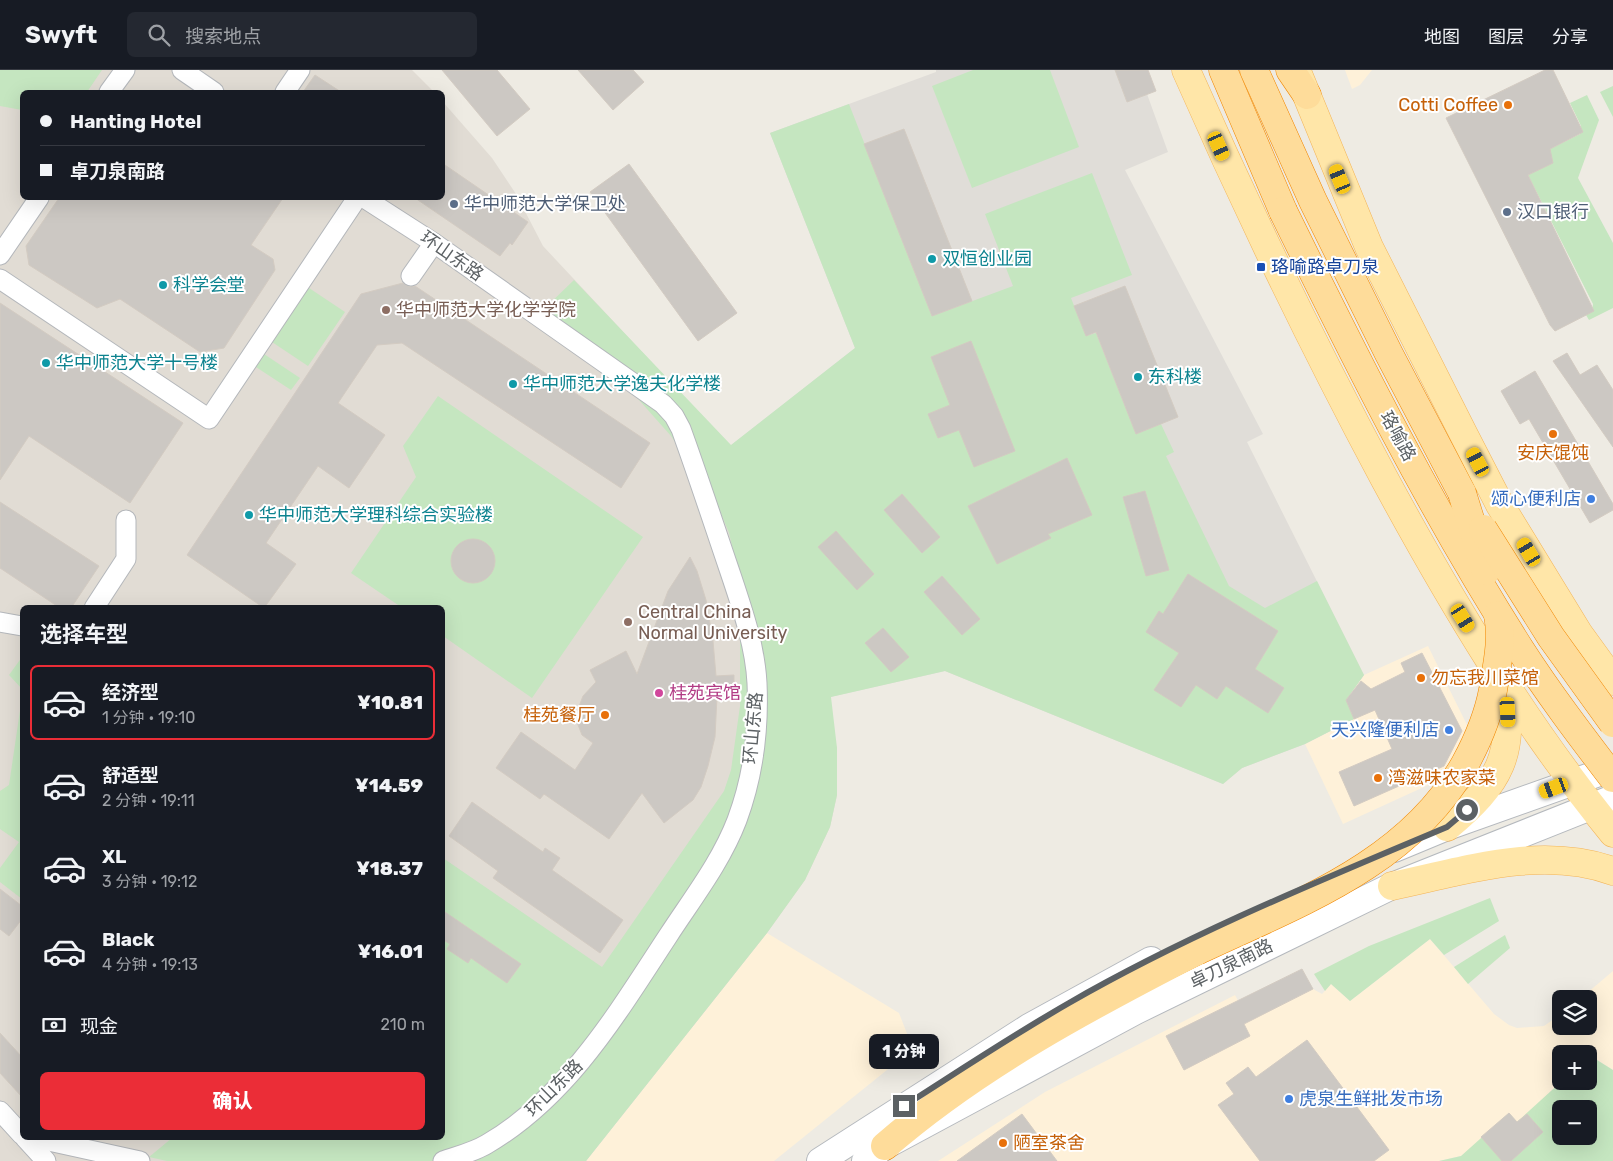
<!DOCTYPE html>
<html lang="zh">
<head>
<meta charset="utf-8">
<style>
  :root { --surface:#171b24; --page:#242831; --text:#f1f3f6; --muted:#9ea1a6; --line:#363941; --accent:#eb2d37 }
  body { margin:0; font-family:Rubik,"Noto Sans SC",sans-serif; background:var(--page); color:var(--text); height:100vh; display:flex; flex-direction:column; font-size:19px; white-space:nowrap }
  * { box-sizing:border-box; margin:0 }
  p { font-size:16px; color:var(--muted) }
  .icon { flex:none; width:28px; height:28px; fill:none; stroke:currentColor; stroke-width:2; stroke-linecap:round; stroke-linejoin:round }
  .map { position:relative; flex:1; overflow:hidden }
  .details { position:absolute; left:20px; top:535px; width:425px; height:535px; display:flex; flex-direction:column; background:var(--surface); border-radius:8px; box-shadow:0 5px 20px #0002 }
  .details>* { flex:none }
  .guide { position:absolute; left:20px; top:20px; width:425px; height:110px; border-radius:8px; box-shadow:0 5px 20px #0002; display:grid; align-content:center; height:110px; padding:0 20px; background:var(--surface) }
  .buttons { position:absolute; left:1552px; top:920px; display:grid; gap:10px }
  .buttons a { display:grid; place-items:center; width:45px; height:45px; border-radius:8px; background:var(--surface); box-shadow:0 5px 20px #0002; font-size:25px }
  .end { position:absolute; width:22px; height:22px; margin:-11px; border:6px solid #5c6164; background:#fff; box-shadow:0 0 0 2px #fff }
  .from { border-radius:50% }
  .bubble { position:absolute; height:35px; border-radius:8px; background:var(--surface); box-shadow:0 5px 20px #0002; font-size:16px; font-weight:800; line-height:35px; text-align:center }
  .car { position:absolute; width:15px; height:30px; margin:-15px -8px; border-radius:6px; box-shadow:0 0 4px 1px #0007; background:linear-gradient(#f5c518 24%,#345 0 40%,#f5c518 0 76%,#345 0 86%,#f5c518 0) }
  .guide b { display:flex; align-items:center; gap:18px; height:48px; font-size:19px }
  .guide b+b { border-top:1px solid var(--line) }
  .guide i { width:12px; height:12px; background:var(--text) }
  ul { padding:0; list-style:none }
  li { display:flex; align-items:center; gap:15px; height:75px; margin:0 10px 8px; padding:0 10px; border:2px solid transparent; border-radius:8px }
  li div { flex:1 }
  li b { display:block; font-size:19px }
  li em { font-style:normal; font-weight:800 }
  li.on { border-color:var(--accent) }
  li>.icon { width:45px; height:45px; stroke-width:1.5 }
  h2 { padding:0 20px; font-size:22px; line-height:60px }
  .pay { display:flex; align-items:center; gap:12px; height:55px; padding:0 20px; font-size:19px }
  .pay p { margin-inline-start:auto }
  .primary-button { display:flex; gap:10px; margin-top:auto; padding:10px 20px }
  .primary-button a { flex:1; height:58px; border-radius:8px; background:var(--accent); color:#fff; font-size:20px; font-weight:800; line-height:58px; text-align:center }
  header { display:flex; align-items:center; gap:30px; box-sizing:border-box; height:70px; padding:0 25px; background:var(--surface); border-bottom:1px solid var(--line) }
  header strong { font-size:24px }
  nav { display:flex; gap:28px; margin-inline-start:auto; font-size:18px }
  .search { width:350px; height:45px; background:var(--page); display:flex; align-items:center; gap:12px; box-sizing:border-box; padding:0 18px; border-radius:8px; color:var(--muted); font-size:19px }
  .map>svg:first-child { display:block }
  .commercial { fill:#fef1d9 }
  .industrial { fill:#e0ddd8 }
  .education { fill:#e1dcd4; fill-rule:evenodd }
  .green { fill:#c5e6c0; fill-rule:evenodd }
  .building { fill:#ccc8c3; stroke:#d3cbc2 }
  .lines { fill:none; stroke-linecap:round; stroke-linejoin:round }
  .minor-casing { stroke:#b4b7bb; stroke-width:21 }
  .secondary-casing { stroke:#b5b9be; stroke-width:28 }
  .primary-casing { stroke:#f3b458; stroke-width:29 }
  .trunk-casing { stroke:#f28700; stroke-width:29 }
  .minor { stroke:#fff; stroke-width:19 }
  .secondary { stroke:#fff; stroke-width:26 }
  .primary { stroke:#ffe6a8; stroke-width:28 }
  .trunk { stroke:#fedc9a; stroke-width:28 }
  .trunk-bridge-casing { stroke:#f28700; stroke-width:29; stroke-linecap:butt }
  .trunk-bridge { stroke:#fedc9a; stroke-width:28 }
  .route { stroke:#5c6164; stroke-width:6 }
  .food-dot { fill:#e8710a; stroke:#fff; stroke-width:2 }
  .service-dot { fill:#5c6f8a; stroke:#fff; stroke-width:2 }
  .culture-dot { fill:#0f9aa8; stroke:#fff; stroke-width:2 }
  .transit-dot { fill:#1a4fb4; stroke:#fff; stroke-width:2 }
  .education-dot { fill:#8d6e63; stroke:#fff; stroke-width:2 }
  .shop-dot { fill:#3f7fe0; stroke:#fff; stroke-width:2 }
  .hotel-dot { fill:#d1479c; stroke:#fff; stroke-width:2 }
  .labels { text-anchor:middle; stroke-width:4; stroke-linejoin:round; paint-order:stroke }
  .food-label { font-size:18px; fill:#c56008; stroke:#fff; text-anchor:start }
  .service-label { font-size:18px; fill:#4e5e75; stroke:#fff; text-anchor:start }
  .street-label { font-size:18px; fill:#5c6164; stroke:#fff }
  .culture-label { font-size:18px; fill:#0d838f; stroke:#fff; text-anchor:start }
  .transit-label { font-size:18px; fill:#164399; stroke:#fff; text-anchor:start }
  .education-label { font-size:18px; fill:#785e54; stroke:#fff; text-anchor:start }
  .shop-label { font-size:18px; fill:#366cbe; stroke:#fff; text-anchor:end }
  .hotel-label { font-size:18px; fill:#b23c85; stroke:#fff; text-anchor:start }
</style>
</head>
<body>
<header>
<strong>Swyft</strong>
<div class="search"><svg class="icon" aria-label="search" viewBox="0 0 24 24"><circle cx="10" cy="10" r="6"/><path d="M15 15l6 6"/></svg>搜索地点</div>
<nav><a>地图</a><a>图层</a><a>分享</a></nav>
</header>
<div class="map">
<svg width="1613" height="1091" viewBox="0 0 1613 1091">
  <rect width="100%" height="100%" fill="#eeebe3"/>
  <g class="commercial">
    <path d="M1345 0H1372L1360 15 1352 19Z"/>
    <path d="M1428 576 1471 663 1448 706 1343 754 1305 674 1354 649 1346 630 1364 605Z"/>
    <path d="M767 863 899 943 913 979 774 1091H586Z"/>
    <path d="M1430 869 1494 944 1509 955 1517 958 1544 956 1561 944V956H1589V929H1580L1613 901V1000L1597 990 1589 991V984H1561L1562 1011 1527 1044 1517 1052 1461 1086 1439 1091H938L1045 1022 1235 925 1249 951 1313 919 1322 924 1331 914 1350 931Z"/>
  </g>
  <path class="industrial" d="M936 0H1115L1127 32 1147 24 1168 82 1125 100 1263 364 1247 372 1364 605 1346 630 1354 649 1305 674 1242 698 1223 714 945 601 830 627 730 376 855 278 770 63 936 2Z"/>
  <path class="education" d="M0 0H412L434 22H22V128H442L443 32 492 88 516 124 543 176 730 376 837 678V725L830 757 805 810 767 863 586 1091H0ZM22 538H442V1068H22Z"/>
  <g class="green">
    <path d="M0 0H102L87 22H22V40L0 36Z"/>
    <path d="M973 0H1050L1079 77 972 118 932 16Z"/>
    <path d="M1613 16V47L1600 22Z"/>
    <path d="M1587 25 1599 50 1578 108 1613 173V238L1589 250 1586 245 1592 241 1593 234 1528 105 1552 92 1548 80 1580 64 1581 56 1570 33Z"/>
    <path d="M849 34 932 246 1013 216 985 144 1092 103 1132 205 1071 228 1086 266 1096 263 1136 364 1161 354 1174 382 1166 386 1229 516 1265 538 1317 511 1364 605 1346 630 1354 649 1305 674 1242 698 1223 714 945 601 831 627 837 678V725L830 757 805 810 767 863 586 1091H167L149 1087 172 1068H442L443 788 602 897 724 721 731 700 740 636V510L729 463 717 434 671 366 639 330 546 237 574 210 731 375 855 278 770 63Z"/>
    <path d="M306 216 345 242 308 296 269 270Z"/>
    <path d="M261 282 300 308 291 320 253 295Z"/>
    <path d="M438 326 643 467 532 628 443 566 442 538 401 537 351 503 416 407 403 376Z"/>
    <path d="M22 587V619L9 605Z"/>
    <path d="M22 627V829L0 812V798L19 772 0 759V721L9 715Z"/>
    <path d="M1490 828 1499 851 1444 885 1430 869 1350 931 1331 914 1325 921 1314 904 1369 876Z"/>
    <path d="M1505 865 1510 878 1468 914 1454 897Z"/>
    <path d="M1597 990 1613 1000V1091H1439L1461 1086 1509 1043 1517 1052 1562 1011H1589V991ZM1561 1039H1589V1066H1561Z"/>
  </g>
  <g class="building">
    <path d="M442 0H497L530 39 497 66Z"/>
    <path d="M578 0H633L644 12 613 40Z"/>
    <path d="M1115 0H1148L1156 21 1127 32Z"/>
    <path d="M1545 0H1553L1583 62 1550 79 1553 93 1528 105 1594 241 1555 261 1550 255 1446 48Z"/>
    <path d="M315 5 341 22H303Z"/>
    <path d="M904 59 972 231 932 246 864 74Z"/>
    <path d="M442 93 528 152 512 175 510 173 500 186 415 128H442Z"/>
    <path d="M629 94 737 243 698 271 590 122Z"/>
    <path d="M59 128H283L251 175 273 189 275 200 224 278 200 282 120 229 97 238 29 195 26 176Z"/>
    <path d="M403 213 410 217 415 216 650 373 621 418 402 273 377 275 338 333 385 365 349 418 318 396 266 473 296 494 264 538 187 485 361 224Z"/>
    <path d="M1125 216 1178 347 1136 364 1096 262 1086 266 1074 236Z"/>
    <path d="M0 233 183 353 130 433 29 366 0 410Z"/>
    <path d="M971 271 1015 381 974 397 959 360 938 368 928 344 950 335 931 287Z"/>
    <path d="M1567 283 1580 305 1597 295 1613 320V377L1553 291Z"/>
    <path d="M1535 301 1613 434V440L1590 453 1529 349 1520 354 1501 321Z"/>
    <path d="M1067 388 1092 445 1048 464 1051 468 997 494 968 436Z"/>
    <path d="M1145 421 1169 500 1146 506 1123 427Z"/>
    <path d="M902 424 940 467 922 483 884 440Z"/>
    <path d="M0 432 99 496 71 538H60L0 498Z"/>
    <path d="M836 461 874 504 857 520 818 477Z"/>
    <circle cx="473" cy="491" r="22"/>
    <path d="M690 487 697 501 706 530 713 571 716 606 734 605V626H717L715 667 708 696 701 717 693 730 664 753 642 723 609 769 544 724 540 729 496 698 521 662 575 700 593 673 582 665 575 647 583 626 596 612 590 600 626 581 637 604 668 521Z"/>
    <path d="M1188 504 1278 561 1255 599 1284 618 1268 643 1226 616 1217 629 1196 615 1181 637 1154 620 1179 583 1146 562 1159 541 1163 544Z"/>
    <path d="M942 506 980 549 962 565 924 522Z"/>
    <path d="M883 558 909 587 891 602 865 573Z"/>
    <path d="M1422 583 1462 661 1444 696 1354 736 1339 702 1392 679 1375 640 1354 649 1346 630 1361 611 1371 619 1405 602 1401 593Z"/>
    <path d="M472 732 543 782 545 778 560 788 552 800 623 850 600 883 493 808 498 801 449 766Z"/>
    <path d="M0 819 22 836V849L9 866 0 859Z"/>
    <path d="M442 840 521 894 507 913 471 888 468 893 447 879 450 874 442 869Z"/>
    <path d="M1302 899 1313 919 1244 954 1250 966 1184 1000 1166 966Z"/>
    <path d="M0 963 22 987V1027L0 1003Z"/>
    <path d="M1307 970 1389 1080 1374 1091H1260L1218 1035 1234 1024 1226 1013 1248 997 1256 1007Z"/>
    <path d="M1509 1043 1517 1052 1527 1044 1543 1062 1511 1091H1502L1481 1067Z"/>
    <path d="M1022 1044 1057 1091H957Z"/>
  </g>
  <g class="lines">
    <g class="minor-casing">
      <g id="minor">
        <path d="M182 0 214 22"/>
        <path d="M109 22 125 0"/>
        <path d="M285 22 300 0"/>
        <path d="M364 128 434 173 663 334 674 346 681 359C698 406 713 452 729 499 741 535 755 574 757 613 759 658 753 707 737 750 721 792 692 829 668 866 618 942 569 1026 487 1074 474 1082 457 1086 443 1091"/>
        <path d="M0 185 39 128"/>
        <path d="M411 206 434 173"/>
        <path d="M0 209 209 349 357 128"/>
        <path d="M94 538 126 489V450"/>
        <path d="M0 552 22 556"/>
        <path d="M0 1041 22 1065"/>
        <path d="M25 1068 46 1091"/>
        <path d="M35 1068 140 1091"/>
      </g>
    </g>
    <g class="secondary-casing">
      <g id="secondary">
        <path d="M1394 779 1447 757 1613 698"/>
        <path d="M820 1091 1029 957 1151 890"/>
        <path d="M865 1091 885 1076 1136 941 1392 816 1613 728"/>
      </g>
    </g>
    <g class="primary-casing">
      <g id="primary">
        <path d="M1186 0C1247 139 1313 275 1384 408 1451 532 1524 654 1613 763"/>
        <path d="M1298 4 1369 177 1463 363 1500 435 1579 564 1613 611"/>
        <path d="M1447 757C1500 713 1516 684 1503 615"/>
        <path d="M1392 816C1464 801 1541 775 1613 801"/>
      </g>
    </g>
    <g class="trunk-casing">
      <g id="trunk">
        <path d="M1223 0 1283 141"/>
        <path d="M1254 0 1313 131 1389 284 1462 423"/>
        <path d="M1290 0 1307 25"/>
        <path d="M885 1076C977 996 1088 937 1197 881"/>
      </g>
    </g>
    <use href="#minor" class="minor"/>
    <use href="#secondary" class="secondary"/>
    <use href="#primary" class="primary"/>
    <use href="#trunk" class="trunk"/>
    <g class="trunk-bridge-casing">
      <g id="trunk-bridge">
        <path d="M1283 141C1356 290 1431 439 1520 579 1549 624 1581 666 1613 708"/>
        <path d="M1462 423 1486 501"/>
        <path d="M1483 459 1551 567 1613 653"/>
        <path d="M1197 881C1296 834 1408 795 1465 694 1478 670 1488 647 1493 620 1497 595 1503 570 1498 545"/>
      </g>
    </g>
    <use href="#trunk-bridge" class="trunk-bridge"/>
  </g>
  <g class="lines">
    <path class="route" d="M904 1036C959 1001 1013 965 1069 933 1189 864 1319 811 1447 757L1467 740"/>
  </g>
  <g class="food-dot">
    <circle cx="1508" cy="35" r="5"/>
    <circle cx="1553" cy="364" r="5"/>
    <circle cx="1421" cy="608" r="5"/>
    <circle cx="605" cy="645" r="5"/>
    <circle cx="1378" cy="708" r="5"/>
    <circle cx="1003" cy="1073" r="5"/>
  </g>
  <g class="service-dot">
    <circle cx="454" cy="134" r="5"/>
    <circle cx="1507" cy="142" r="5"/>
  </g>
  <g class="culture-dot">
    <circle cx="932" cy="189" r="5"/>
    <circle cx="163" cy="215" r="5"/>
    <circle cx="46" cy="293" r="5"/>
    <circle cx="1138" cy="307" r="5"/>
    <circle cx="513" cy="314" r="5"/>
    <circle cx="249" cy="445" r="5"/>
  </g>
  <rect class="transit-dot" x="1256" y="192" width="10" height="10" rx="2.5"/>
  <g class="education-dot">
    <circle cx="386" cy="240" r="5"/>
    <circle cx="628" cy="552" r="5"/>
  </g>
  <g class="shop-dot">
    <circle cx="1591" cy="429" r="5"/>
    <circle cx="1449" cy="660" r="5"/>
    <circle cx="1289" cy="1029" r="5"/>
  </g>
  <circle class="hotel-dot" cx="659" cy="623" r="5"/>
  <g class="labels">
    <g class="food-label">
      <text x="1498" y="41" text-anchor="end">Cotti Coffee</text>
      <text x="1553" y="389" text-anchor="middle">安庆馄饨</text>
      <text x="1431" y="614">勿忘我川菜馆</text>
      <text x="595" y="651" text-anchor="end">桂苑餐厅</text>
      <text x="1388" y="714">湾滋味农家菜</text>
      <text x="1013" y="1079">陋室茶舍</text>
    </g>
    <g class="service-label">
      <text x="464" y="140">华中师范大学保卫处</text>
      <text x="1517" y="148">汉口银行</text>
    </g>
    <g class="street-label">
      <text transform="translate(452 186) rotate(35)" y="6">环山东路</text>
      <text transform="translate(1398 366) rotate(61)" y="6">珞喻路</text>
      <text transform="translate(753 658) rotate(-85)" y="6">环山东路</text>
      <text transform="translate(1231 894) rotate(-26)" y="6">卓刀泉南路</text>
      <text transform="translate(554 1018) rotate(-45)" y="6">环山东路</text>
    </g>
    <g class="culture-label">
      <text x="942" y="195">双恒创业园</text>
      <text x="173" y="221">科学会堂</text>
      <text x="56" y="299">华中师范大学十号楼</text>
      <text x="1148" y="313">东科楼</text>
      <text x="523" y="320">华中师范大学逸夫化学楼</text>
      <text x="259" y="451">华中师范大学理科综合实验楼</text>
    </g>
    <g class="transit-label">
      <text x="1271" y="203">珞喻路卓刀泉</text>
    </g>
    <g class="education-label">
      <text x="396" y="246">华中师范大学化学学院</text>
      <text x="638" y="548">Central China<tspan x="638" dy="21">Normal University</tspan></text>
    </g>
    <g class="shop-label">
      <text x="1581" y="435">颂心便利店</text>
      <text x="1439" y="666">天兴隆便利店</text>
      <text x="1299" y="1035" text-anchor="start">虎泉生鲜批发市场</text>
    </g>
    <g class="hotel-label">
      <text x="669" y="629">桂苑宾馆</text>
    </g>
  </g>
</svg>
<div class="buttons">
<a><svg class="icon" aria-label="layers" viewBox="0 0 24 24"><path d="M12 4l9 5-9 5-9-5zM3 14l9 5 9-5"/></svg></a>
<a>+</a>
<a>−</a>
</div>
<i class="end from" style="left:1467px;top:740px"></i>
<i class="end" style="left:904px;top:1036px"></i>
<div class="bubble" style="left:869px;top:964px;width:70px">1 分钟</div>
<i class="car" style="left:1219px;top:76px;rotate:156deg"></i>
<i class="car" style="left:1340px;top:109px;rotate:337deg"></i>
<i class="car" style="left:1478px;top:392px;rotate:332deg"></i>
<i class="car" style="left:1529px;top:482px;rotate:329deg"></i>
<i class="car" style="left:1463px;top:548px;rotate:148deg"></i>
<i class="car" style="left:1508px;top:642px;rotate:177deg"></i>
<i class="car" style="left:1554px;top:718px;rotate:250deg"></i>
<div class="guide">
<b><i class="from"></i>Hanting Hotel</b>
<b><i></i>卓刀泉南路</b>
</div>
<section class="details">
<h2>选择车型</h2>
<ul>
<li class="on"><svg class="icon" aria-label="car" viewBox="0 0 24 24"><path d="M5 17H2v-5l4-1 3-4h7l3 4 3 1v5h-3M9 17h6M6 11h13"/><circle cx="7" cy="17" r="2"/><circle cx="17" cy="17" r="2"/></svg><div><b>经济型</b><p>1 分钟 · 19:10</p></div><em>¥10.81</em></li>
<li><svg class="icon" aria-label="car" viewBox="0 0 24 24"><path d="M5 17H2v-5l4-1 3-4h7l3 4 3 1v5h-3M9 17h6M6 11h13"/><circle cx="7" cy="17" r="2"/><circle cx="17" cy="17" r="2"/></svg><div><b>舒适型</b><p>2 分钟 · 19:11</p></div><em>¥14.59</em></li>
<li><svg class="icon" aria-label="car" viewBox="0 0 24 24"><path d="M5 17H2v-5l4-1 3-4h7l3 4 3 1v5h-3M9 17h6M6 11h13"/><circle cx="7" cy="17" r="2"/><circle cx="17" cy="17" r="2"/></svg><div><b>XL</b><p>3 分钟 · 19:12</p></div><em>¥18.37</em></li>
<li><svg class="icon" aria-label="car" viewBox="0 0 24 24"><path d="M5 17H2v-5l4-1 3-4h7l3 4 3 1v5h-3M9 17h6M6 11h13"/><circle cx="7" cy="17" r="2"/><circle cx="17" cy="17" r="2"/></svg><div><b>Black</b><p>4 分钟 · 19:13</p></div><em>¥16.01</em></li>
</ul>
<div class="pay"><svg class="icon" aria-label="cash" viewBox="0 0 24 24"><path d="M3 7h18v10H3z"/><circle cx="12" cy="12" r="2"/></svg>现金<p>210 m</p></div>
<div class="primary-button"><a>确认</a></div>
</section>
</div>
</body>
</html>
